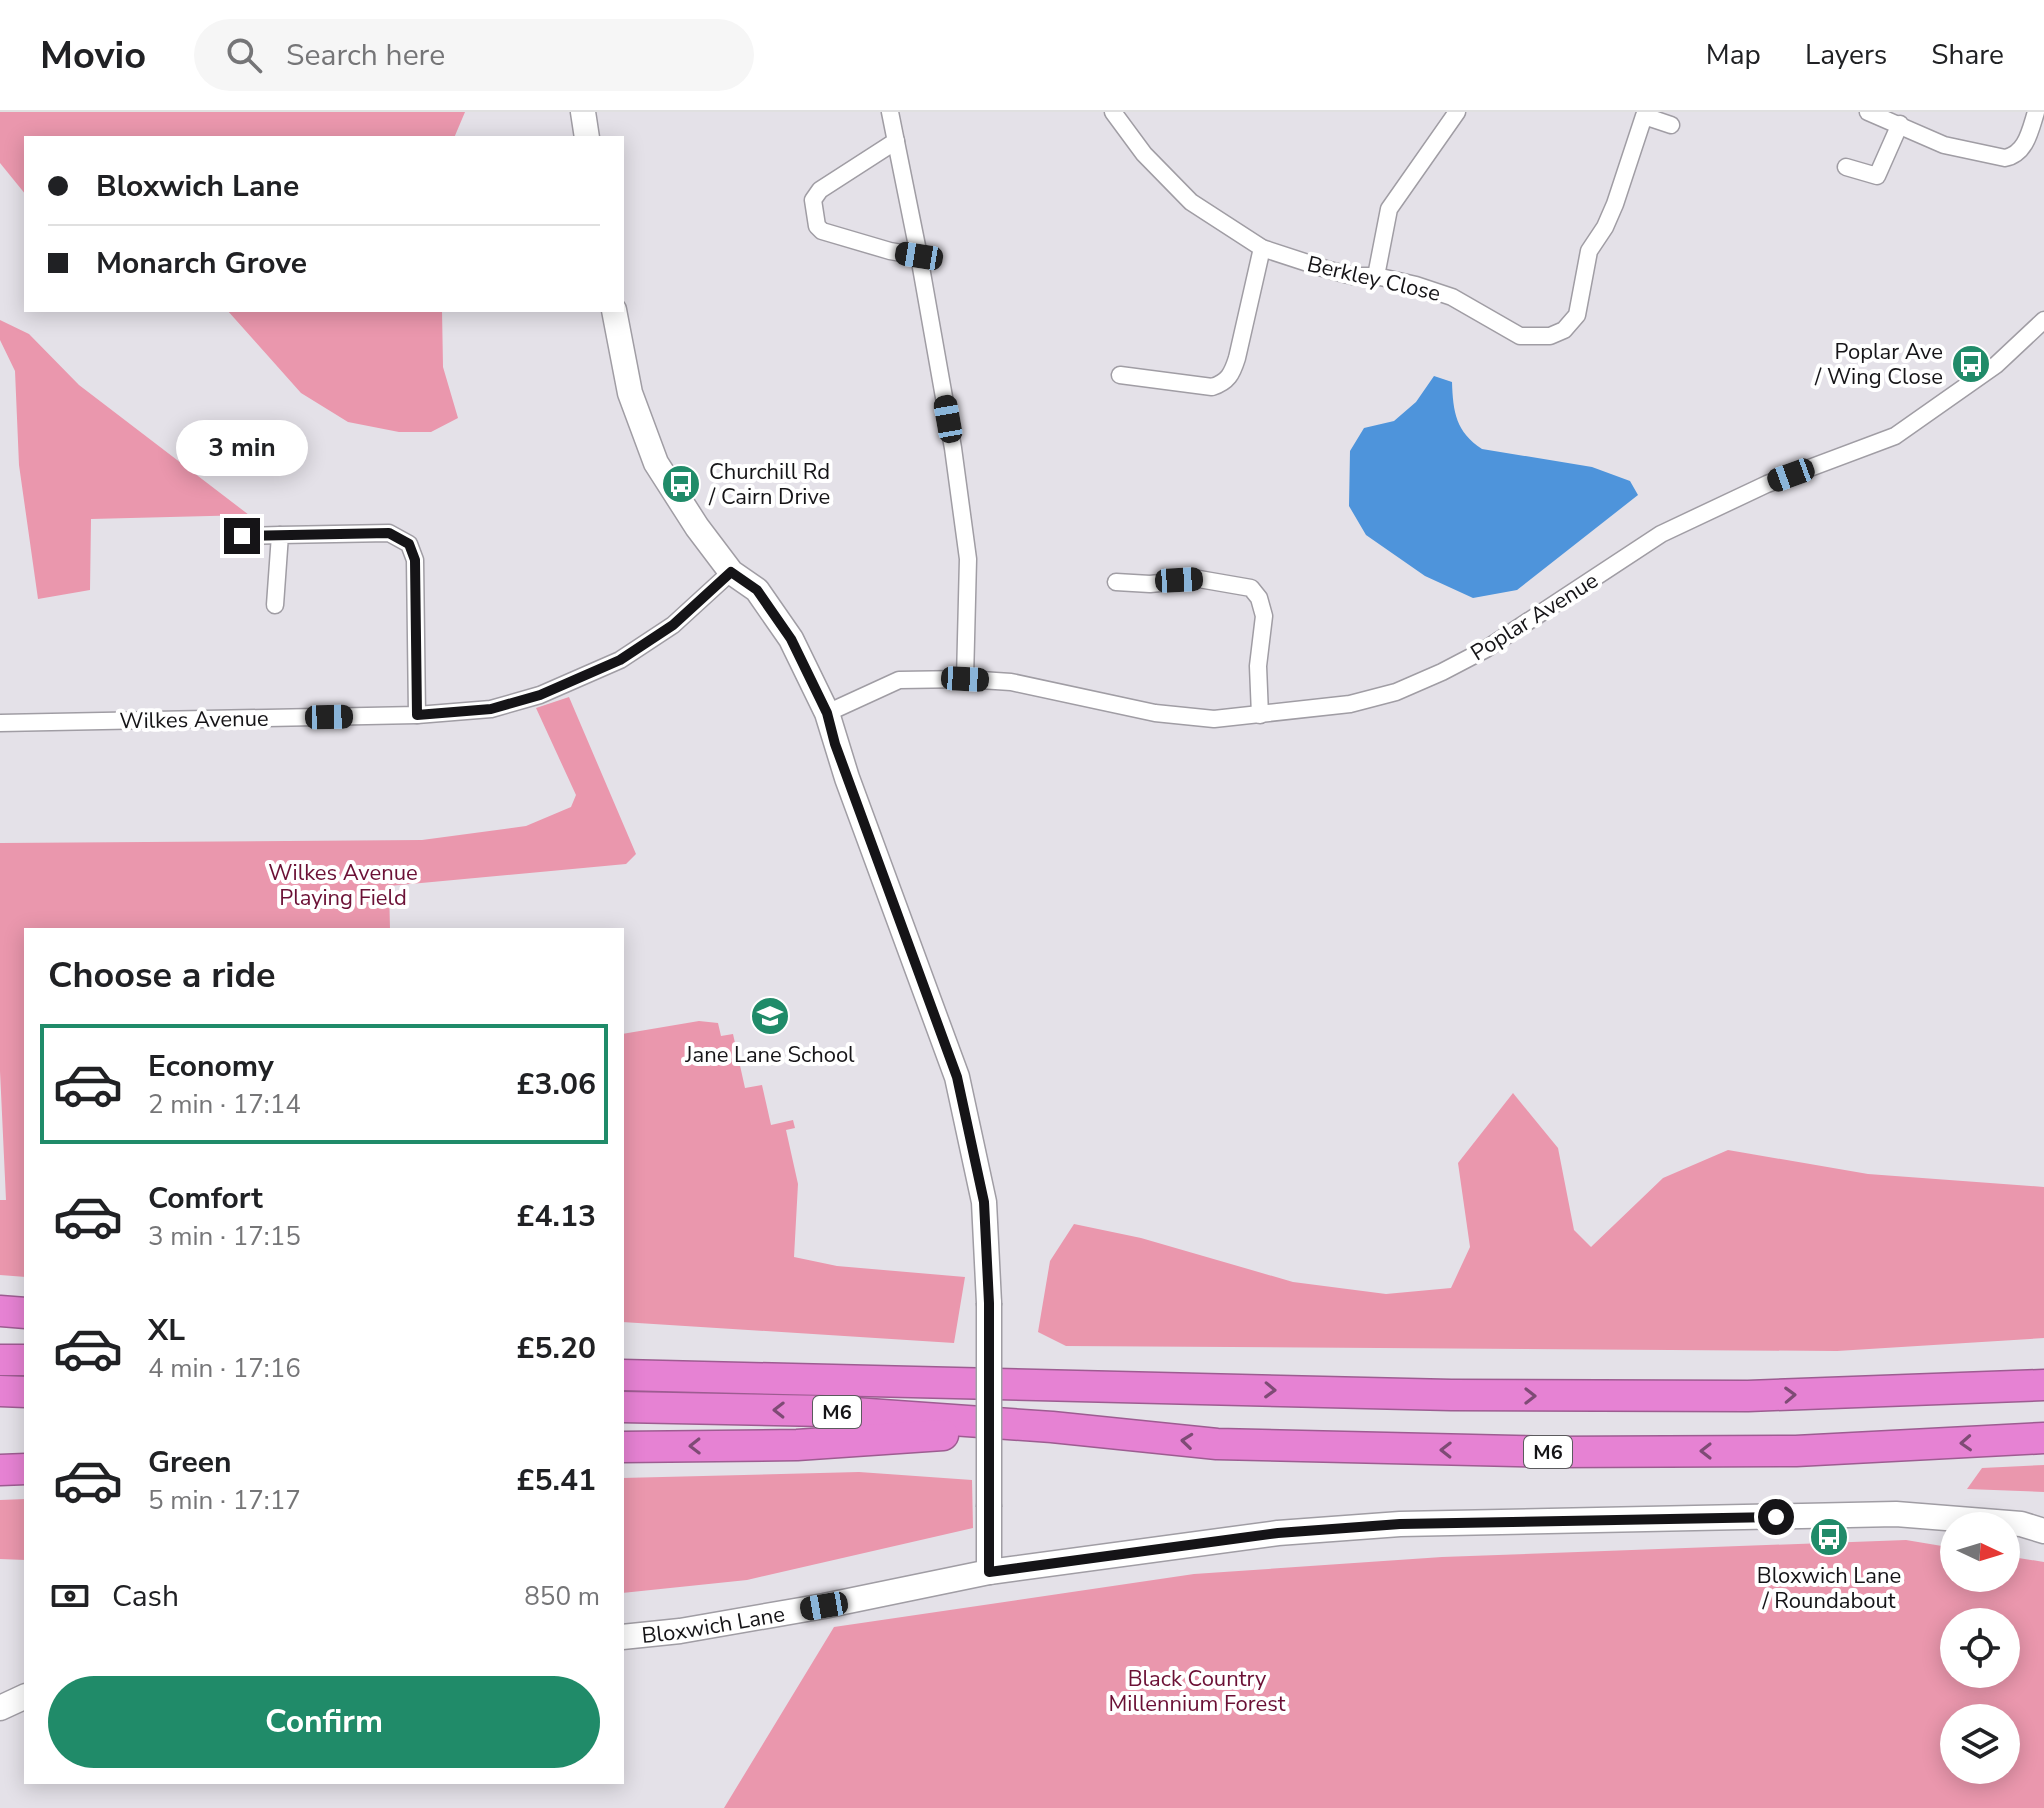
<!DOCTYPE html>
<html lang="en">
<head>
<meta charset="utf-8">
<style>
  :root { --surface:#fff; --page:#f6f6f6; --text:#202124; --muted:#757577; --line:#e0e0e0; --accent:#208b69 }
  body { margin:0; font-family:"Nunito Sans",sans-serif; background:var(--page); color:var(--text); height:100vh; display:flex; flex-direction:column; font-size:30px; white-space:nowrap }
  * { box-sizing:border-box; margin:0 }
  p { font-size:26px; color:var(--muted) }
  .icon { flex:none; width:44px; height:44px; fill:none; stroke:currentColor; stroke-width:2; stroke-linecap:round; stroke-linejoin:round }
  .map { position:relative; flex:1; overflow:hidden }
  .side { position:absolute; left:24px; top:816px; width:600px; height:856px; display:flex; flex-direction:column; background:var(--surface); border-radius:0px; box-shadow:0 4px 20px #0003 }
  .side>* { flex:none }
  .top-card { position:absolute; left:24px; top:24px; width:600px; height:176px; border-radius:0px; box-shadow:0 4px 20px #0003; display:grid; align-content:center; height:176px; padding:0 24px; background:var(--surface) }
  .needle { width:52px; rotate:94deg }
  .controls { position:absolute; left:1940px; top:1400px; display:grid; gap:16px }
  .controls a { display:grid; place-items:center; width:80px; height:80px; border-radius:50%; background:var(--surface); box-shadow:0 4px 20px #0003; font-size:40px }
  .end { position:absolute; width:36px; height:36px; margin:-18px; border:10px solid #151417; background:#fff; box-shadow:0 0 0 4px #fff }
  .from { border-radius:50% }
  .bubble { position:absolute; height:56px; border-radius:28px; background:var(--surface); box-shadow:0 4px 20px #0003; font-size:26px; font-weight:700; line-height:56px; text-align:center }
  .car { position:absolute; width:24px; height:48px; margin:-24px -12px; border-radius:10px; box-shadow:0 0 6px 2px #0007; background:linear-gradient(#222 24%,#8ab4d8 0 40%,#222 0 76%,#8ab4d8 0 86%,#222 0) }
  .top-card b { display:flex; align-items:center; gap:28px; height:76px; font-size:30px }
  .top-card b+b { border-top:2px solid var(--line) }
  .top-card i { width:20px; height:20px; background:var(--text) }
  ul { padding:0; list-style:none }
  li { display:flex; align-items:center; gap:24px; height:120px; margin:0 16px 12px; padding:0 8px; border:4px solid transparent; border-radius:0px }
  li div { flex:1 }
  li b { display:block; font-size:30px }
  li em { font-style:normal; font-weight:700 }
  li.selected { border-color:var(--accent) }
  li>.icon { width:72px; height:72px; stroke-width:1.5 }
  h2 { padding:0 24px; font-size:36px; line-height:96px }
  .pay { display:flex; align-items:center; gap:20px; height:88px; padding:0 24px; font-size:30px }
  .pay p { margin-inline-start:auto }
  .cta { display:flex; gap:16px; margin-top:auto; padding:16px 24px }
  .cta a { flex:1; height:92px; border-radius:48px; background:var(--accent); color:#fff; font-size:32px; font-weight:700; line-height:92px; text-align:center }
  header { display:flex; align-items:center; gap:48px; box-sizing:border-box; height:112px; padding:0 40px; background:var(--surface); border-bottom:2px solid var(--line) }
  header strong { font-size:38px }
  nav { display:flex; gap:44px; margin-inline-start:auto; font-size:28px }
  .search { width:560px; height:72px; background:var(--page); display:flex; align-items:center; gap:20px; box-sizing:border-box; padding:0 28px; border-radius:44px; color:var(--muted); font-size:30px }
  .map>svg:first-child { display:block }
  .green { fill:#ea97ad; fill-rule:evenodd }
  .water { fill:#4e94db }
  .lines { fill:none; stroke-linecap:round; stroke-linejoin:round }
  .street-casing { stroke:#a09da4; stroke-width:19 }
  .secondary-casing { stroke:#a09da4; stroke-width:27 }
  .highway-casing { stroke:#9d5c91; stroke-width:33 }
  .street { stroke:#fff; stroke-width:16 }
  .secondary { stroke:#fff; stroke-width:24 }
  .highway { stroke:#e682d3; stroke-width:30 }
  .secondary-bridge-casing { stroke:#a09da4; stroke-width:27; stroke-linecap:butt }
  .secondary-bridge { stroke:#fff; stroke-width:24 }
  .oneway { stroke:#7e4b75 }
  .route { stroke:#151417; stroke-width:10 }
  .labels { text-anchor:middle; stroke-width:8; stroke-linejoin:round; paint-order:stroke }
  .shield { fill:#fff; stroke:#5b5a5d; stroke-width:2 }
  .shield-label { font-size:20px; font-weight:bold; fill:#151417 }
  .street-label { font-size:22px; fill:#151417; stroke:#fff }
  .poi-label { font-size:22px; fill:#151417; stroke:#fff }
  .park-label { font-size:22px; fill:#6b1035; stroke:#fff }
</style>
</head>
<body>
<header>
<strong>Movio</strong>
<div class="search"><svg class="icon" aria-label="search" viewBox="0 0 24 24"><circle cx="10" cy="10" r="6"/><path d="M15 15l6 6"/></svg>Search here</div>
<nav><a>Map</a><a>Layers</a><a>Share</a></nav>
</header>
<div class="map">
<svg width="2044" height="1696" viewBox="0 0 2044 1696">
  <rect width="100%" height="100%" fill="#e4e1e8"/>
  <g class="green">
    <path d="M0 0H465L454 26H26V83L0 51Z"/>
    <path d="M227 198H442L443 255 458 306 431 320H399L348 310 301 281Z"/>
    <path d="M0 208 29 222 79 273 249 403 91 407 90 478 38 487 19 353 15 259 0 228Z"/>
    <path d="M569 585 636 742 626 752 389 774 390 818H26V1165L0 1163V1088H6L0 959V731L422 728 526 714 571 695 576 683 536 596Z"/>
    <path d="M699 909 718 911 721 924 733 922 745 976 762 973 771 1013 793 1008 795 1016 786 1018 798 1072 794 1145 837 1154 965 1165 954 1231 622 1210V922Z"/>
    <path d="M1513 981 1558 1036 1574 1118 1591 1135 1663 1066 1728 1038 1868 1062 2044 1075V1226L1837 1239 1066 1234 1038 1220 1050 1149 1074 1112 1141 1126 1293 1170 1386 1182 1451 1176 1470 1135 1458 1051Z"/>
    <path d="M2044 1353V1380L1967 1377 1982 1356Z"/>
    <path d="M859 1360 972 1368 973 1416 747 1468 622 1481V1366Z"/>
    <path d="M26 1387V1448L0 1447V1388Z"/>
    <path d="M1906 1428 1954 1436V1466H2006V1444L2044 1450V1696H724L834 1515 1194 1462 1442 1445ZM2006 1510V1562H1954V1510ZM1954 1606H2006V1658H1954Z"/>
  </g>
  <path class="water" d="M1434 264 1452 270C1453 300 1456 320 1482 337L1592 355 1630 369 1638 383 1517 478 1473 486 1425 464 1366 423 1349 394 1350 339 1364 316 1394 309 1416 290Z"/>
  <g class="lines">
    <g class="street-casing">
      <g id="street">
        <path d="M890 0 919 144 953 336 968 447 965 567"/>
        <path d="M1113 0 1144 42 1191 90 1262 136 1329 158 1353 164H1376L1416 173 1452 185 1520 224H1550L1564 218 1577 203 1589 139 1605 115 1615 92 1644 4 1671 13"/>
        <path d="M1868 0 1944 33 2005 46C2026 42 2030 19 2036 0"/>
        <path d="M896 29 820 78 813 88 817 114 822 119 890 139 919 144"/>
        <path d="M1846 55 1877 64 1900 12"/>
        <path d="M1376 164 1389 97 1457 0"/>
        <path d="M1120 263 1212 275C1228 270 1232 262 1237 246L1262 136"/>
        <path d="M242 424 280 423"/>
        <path d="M1116 470 1150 472 1199 467 1251 476 1259 486 1264 504 1258 554 1260 603"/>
        <path d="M275 493 280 423 389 421 409 432 415 448 417 603"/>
        <path d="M827 601 899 568 965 567 1011 570 1155 601 1214 607 1350 592 1396 580 1442 560 1486 537 1661 422 1767 372 1895 324 1996 253 2044 208"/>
        <path d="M0 611 417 603 491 597 540 583 620 548 673 513 731 460"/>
      </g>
    </g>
    <g class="secondary-casing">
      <g id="secondary">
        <path d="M583 0 587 26"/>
        <path d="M614 198 630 281 656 351 697 415 731 460 757 478 791 527 827 601 847 666 957 965 984 1090 989 1191"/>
        <path d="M989 1395V1460"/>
        <path id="s1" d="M622 1525 680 1519 824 1494 989 1460 1278 1421 1400 1412 1896 1402 2021 1412 2044 1419"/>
        <path d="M0 1596 26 1584"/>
      </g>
    </g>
    <g class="highway-casing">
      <g id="highway">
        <path d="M0 1199 26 1201"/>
        <path d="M0 1248H26"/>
        <path d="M622 1263 1451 1283 1748 1284 2044 1273"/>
        <path d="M0 1279 26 1280"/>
        <path d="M622 1295 826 1299 1052 1315 1217 1332 1553 1340 1796 1339 2044 1326"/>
        <path d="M622 1335 797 1333 943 1323"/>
        <path d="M0 1358 26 1357"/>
      </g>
    </g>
    <use href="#street" class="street"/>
    <use href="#secondary" class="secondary"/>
    <use href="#highway" class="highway"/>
    <g class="secondary-bridge-casing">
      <path id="secondary-bridge" d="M989 1395V1191"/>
    </g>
    <use href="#secondary-bridge" class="secondary-bridge"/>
  </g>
  <defs><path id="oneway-chevron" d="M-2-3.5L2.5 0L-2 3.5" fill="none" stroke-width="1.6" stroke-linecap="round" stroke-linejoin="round" transform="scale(2)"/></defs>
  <g class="oneway">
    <use href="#oneway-chevron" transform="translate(1270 1278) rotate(2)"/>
    <use href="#oneway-chevron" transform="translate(1790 1283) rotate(-2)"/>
    <use href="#oneway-chevron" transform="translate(1530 1284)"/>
    <use href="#oneway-chevron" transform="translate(779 1298) rotate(-179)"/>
    <use href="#oneway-chevron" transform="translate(1187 1329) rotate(-174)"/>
    <use href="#oneway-chevron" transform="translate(1966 1331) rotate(177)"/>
    <use href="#oneway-chevron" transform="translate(695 1334) rotate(179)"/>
    <use href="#oneway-chevron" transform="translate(1446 1338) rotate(-179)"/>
    <use href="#oneway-chevron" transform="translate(1706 1339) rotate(180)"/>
  </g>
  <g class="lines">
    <path class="route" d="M242 424 389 421 409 432 415 448 417 603 491 597 540 583 620 548 673 513 731 460 757 478 791 527 827 601 835 632 957 965 984 1090 989 1191V1460L1278 1421 1400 1412 1776 1405"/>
  </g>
  <defs>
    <g id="bus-disc" transform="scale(2)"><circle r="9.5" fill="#208b69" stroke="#fff"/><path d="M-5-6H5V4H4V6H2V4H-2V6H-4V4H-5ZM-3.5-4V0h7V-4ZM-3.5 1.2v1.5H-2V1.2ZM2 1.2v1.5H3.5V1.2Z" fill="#fff"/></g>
    <g id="school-disc" transform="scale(2)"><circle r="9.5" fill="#208b69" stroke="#fff"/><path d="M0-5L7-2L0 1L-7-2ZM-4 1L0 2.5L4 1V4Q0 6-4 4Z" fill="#fff"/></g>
  </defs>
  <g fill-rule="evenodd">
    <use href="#bus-disc" x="1971" y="252"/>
    <use href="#bus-disc" x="681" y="372"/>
    <use href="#school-disc" x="770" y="904"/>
    <use href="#bus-disc" x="1829" y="1425"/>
  </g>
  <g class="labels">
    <g class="shield">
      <rect x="813" y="1284" width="48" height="32" rx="6"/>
      <rect x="1524" y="1324" width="48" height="32" rx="6"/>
    </g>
    <g class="shield-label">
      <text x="837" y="1307">M6</text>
      <text x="1548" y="1347">M6</text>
    </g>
    <g class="street-label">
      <text transform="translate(1374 166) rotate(13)" y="8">Berkley Close</text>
      <text transform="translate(1534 504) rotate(-32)" y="8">Poplar Avenue</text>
      <text transform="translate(194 607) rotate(-1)" y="8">Wilkes Avenue</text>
      <text dy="8" stroke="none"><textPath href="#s1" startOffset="92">Bloxwich Lane</textPath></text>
    </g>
    <g class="poi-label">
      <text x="1943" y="247" text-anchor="end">Poplar Ave<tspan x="1943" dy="25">/ Wing Close</tspan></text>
      <text x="709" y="367" text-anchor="start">Churchill Rd<tspan x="709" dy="25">/ Cairn Drive</tspan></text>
      <text x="770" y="950">Jane Lane School</text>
      <text x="1829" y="1471">Bloxwich Lane<tspan x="1829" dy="25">/ Roundabout</tspan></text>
    </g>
    <g class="park-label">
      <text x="343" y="768">Wilkes Avenue<tspan x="343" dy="25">Playing Field</tspan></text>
      <text x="1197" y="1574">Black Country<tspan x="1197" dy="25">Millennium Forest</tspan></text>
    </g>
  </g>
</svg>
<div class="controls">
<a><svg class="needle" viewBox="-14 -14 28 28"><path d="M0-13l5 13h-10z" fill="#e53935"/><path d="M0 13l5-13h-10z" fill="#757577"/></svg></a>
<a><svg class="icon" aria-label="locate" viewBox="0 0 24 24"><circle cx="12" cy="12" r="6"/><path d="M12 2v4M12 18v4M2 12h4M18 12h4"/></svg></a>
<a><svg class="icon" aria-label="layers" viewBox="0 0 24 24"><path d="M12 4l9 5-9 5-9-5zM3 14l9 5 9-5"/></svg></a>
</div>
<i class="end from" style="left:1776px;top:1405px"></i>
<i class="end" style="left:242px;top:424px"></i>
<div class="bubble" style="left:176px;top:308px;width:132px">3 min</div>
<i class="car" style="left:919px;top:144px;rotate:279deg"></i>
<i class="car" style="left:948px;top:307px;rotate:350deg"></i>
<i class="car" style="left:1791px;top:363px;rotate:250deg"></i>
<i class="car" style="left:1179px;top:468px;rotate:87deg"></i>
<i class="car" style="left:965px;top:567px;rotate:93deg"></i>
<i class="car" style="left:329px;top:605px;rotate:89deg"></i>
<i class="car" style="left:824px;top:1494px;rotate:260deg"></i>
<div class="top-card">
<b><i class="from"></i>Bloxwich Lane</b>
<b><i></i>Monarch Grove</b>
</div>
<section class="side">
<h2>Choose a ride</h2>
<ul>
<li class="selected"><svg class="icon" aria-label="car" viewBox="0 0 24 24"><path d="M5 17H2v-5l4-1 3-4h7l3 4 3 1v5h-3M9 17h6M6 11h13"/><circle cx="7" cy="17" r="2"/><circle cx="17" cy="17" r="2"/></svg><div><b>Economy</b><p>2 min · 17:14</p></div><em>£3.06</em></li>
<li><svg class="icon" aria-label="car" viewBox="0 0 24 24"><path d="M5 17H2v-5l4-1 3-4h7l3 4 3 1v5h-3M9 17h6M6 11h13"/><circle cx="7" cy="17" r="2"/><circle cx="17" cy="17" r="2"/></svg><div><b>Comfort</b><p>3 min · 17:15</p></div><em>£4.13</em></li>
<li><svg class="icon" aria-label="car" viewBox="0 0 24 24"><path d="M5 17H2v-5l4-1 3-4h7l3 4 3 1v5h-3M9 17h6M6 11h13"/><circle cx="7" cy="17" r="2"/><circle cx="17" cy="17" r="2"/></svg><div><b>XL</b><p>4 min · 17:16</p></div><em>£5.20</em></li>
<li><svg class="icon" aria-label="car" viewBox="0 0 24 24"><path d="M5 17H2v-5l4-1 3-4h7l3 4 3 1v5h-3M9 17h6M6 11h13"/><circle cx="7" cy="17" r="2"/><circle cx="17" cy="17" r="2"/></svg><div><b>Green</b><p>5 min · 17:17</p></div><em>£5.41</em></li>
</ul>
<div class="pay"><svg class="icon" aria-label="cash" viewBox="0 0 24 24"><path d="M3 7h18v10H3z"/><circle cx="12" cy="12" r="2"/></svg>Cash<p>850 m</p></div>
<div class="cta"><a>Confirm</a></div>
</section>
</div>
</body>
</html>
